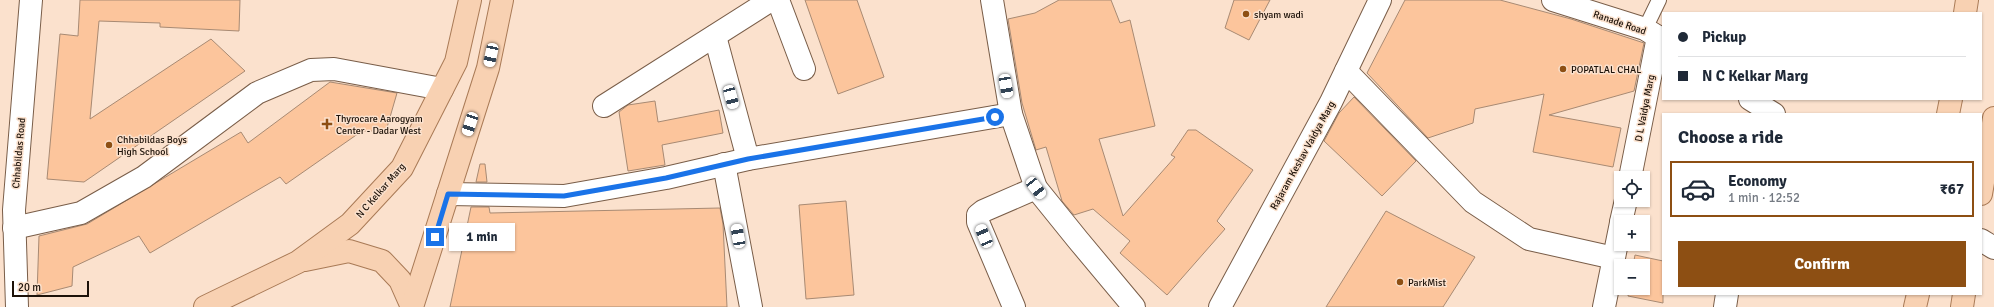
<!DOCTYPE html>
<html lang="en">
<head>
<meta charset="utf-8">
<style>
  :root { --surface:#fff; --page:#f2f2f3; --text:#1f2937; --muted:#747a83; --line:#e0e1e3; --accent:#8d4f13 }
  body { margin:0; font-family:Signika,sans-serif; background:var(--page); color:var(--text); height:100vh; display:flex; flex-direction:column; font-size:15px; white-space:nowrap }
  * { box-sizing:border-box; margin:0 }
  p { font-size:13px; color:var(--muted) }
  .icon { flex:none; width:22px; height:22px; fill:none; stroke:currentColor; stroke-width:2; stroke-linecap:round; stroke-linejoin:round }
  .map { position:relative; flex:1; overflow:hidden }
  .details { position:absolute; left:1662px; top:113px; width:320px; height:182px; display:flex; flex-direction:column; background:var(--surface); border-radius:0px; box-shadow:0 1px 3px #0004 }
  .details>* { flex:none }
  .banner { position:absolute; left:1662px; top:12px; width:320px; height:88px; border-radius:0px; box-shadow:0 1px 3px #0004; display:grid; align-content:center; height:88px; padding:0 16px; background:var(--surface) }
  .tools { position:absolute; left:1614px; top:171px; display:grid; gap:8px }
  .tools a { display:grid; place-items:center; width:36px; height:36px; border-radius:0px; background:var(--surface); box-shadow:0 1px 3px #0004; font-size:20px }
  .scale { position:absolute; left:12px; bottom:10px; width:77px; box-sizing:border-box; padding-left:4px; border:2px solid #1d1209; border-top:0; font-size:11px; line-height:14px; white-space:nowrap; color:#1d1209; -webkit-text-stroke:3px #fbe1cd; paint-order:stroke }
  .end { position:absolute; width:18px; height:18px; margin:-9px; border:5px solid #1a73e8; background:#fff; box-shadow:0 0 0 2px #fff }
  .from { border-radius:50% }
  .bubble { position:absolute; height:28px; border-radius:0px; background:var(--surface); box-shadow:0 1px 3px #0004; font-size:13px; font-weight:700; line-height:28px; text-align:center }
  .car { position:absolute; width:12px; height:24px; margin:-12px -6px; border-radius:5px; box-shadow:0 0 3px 1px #0007; background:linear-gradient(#fff 24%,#345 0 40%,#fff 0 76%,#345 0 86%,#fff 0) }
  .banner b { display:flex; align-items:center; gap:14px; height:38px; font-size:15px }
  .banner b+b { border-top:1px solid var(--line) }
  .banner i { width:10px; height:10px; background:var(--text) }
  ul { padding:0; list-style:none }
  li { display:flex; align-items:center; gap:12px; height:56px; margin:0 8px 6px; padding:0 8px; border:2px solid transparent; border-radius:0px }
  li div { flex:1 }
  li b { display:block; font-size:15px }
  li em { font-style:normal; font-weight:700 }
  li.selected { border-color:var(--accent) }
  li>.icon { width:36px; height:36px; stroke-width:1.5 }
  h2 { padding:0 16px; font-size:18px; line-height:48px }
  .cta { display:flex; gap:8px; margin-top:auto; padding:8px 16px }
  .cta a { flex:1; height:46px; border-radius:0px; background:var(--accent); color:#fff; font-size:16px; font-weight:700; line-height:46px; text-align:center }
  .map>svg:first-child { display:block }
  .building { fill:#fcc59c; stroke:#a88a73 }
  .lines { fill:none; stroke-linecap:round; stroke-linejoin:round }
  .service-casing { stroke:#795d48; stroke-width:16 }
  .minor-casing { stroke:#795d48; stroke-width:24 }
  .tertiary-casing { stroke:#795d48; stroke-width:24 }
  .primary-casing { stroke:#a97a56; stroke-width:24 }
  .service { stroke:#fff; stroke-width:14 }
  .minor { stroke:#fff; stroke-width:22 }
  .tertiary { stroke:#fff; stroke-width:22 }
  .primary { stroke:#f8d1b2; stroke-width:22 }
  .route { stroke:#1a73e8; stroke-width:5 }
  .poi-dot { fill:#8d4f13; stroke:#fbe1cd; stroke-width:1.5 }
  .labels { text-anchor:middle; stroke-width:3; stroke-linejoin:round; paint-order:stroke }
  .poi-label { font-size:10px; fill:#1d1209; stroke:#fbe1cd; text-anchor:start }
  .street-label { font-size:10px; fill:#1d1209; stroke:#fbe1cd }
</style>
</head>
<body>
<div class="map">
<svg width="1994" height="307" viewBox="0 0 1994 307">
  <rect width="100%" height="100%" fill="#fbe1cd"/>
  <g class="building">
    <path d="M80 0H240L239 31 160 27V23L99 21 90 119 211 39 245 71 84 182 47 179 60 34 78 36Z"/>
    <path d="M805 0H857L884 77 838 94Z"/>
    <path d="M1059 0H1111L1120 23 1130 20 1155 126 1099 139 1123 216 1175 157 1171 155 1188 130H1196L1253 170 1217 221 1225 229 1167 295 1120 253 1130 241 1093 209 1074 215 1062 201 1046 147 1036 150 1022 103 1008 19 1035 13Z"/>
    <path d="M1234 0H1270L1249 40 1225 28Z"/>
    <path d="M1405 0H1500L1571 19 1644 43 1634 91 1549 115 1621 128 1613 167 1533 152 1544 94 1475 109 1473 123 1428 138 1367 73Z"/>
    <path d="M330 82 397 93 386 131H362L286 184 280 177 150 253 139 236 73 267 72 286 37 295 39 236 87 224 241 132 248 143Z"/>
    <path d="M1354 97 1416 161 1382 196 1324 141 1339 113Z"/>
    <path d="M655 101 658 122 719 110 723 133 662 145 665 165 628 171 619 112 628 105Z"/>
    <path d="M480 164H485L487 182H476Z"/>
    <path d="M846 201 854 295 806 299 799 205Z"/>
    <path d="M471 207H489L490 213 720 208 723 224 727 307H450Z"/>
    <path d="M1386 211 1475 257 1443 307H1326Z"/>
    <path d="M1635 255 1663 261V303L1628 296 1629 288H1643V266H1633Z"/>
  </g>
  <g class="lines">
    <g class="service-casing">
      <path id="service" d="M1645 29 1659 0"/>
    </g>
    <g class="minor-casing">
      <g id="minor">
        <path d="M778 0 804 69"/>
        <path d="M992 0 1011 114 1036 188 1078 240 1134 307"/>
        <path d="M715 36 748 159"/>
        <path d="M1346 71 1473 202 1529 239 1614 258"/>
        <path d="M604 106 771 0"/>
        <path d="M724 164 751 307"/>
        <path d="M1630 178 1658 37"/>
        <path d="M448 194 564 196 666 178 748 159 1011 114"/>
        <path d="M1621 222 1626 200"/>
        <path d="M14 228 81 213 144 177 257 93 311 70 334 69 442 89"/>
        <path d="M17 307 14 210 31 0"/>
        <path d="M1014 307 978 222V215L983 211 1036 188"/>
        <path d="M1220 307 1331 102 1380 0"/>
        <path d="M1604 307 1621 223"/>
        <path d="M1725 307 1727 294"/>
      </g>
    </g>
    <g class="tertiary-casing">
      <g id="tertiary">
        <path d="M1553 0 1645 29 1663 40"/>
        <path d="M1750 99 1774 114"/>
        <path d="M1981 240 1994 248"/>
      </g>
    </g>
    <g class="primary-casing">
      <g id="primary">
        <path d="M1965 13 1967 0"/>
        <path d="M1948 114 1951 99"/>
        <path d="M1981 194 1994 118"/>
        <path d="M305 260 349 251 382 261 400 280 412 307"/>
        <path d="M205 307 298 262 350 224 402 168 456 62 470 0"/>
        <path d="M412 307 488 68 502 0"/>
        <path d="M1915 307 1918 294"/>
        <path d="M1962 307 1964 294"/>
      </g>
    </g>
    <use href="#service" class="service"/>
    <use href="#minor" class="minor"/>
    <use href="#tertiary" class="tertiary"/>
    <use href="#primary" class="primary"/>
  </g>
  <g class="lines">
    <path class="route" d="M435 237 448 194 564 196 666 178 748 159 995 117"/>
  </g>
  <g class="poi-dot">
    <circle cx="1246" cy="14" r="4"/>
    <circle cx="1563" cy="69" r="4"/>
    <path d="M325 118h4v4h4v4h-4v4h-4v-4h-4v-4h4z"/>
    <circle cx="109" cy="145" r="4"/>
    <circle cx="1400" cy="282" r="4"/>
  </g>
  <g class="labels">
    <g class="poi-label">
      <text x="1254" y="18">shyam wadi</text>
      <text x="1571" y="73">POPATLAL CHAL</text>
      <text x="336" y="122">Thyrocare Aarogyam<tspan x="336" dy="12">Center - Dadar West</tspan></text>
      <text x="117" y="143">Chhabildas Boys<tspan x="117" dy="12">High School</tspan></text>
      <text x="1408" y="286">ParkMist</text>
    </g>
    <g class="street-label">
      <text transform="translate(1620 22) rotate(19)" y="4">Ranade Road</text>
      <text transform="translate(1644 108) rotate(-79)" y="4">D L Vaidya Marg</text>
      <text transform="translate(18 153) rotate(-85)" y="4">Chhabildas Road</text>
      <text transform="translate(1302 155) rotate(-61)" y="4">Rajaram Keshav Vaidya Marg</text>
      <text transform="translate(380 190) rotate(-49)" y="4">N C Kelkar Marg</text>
    </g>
  </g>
</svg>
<div class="tools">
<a><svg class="icon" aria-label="locate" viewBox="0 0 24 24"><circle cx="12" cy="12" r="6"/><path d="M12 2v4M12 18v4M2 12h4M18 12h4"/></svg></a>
<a>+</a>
<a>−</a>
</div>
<div class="scale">20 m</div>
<i class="end from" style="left:995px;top:117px"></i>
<i class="end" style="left:435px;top:237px"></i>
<div class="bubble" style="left:449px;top:223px;width:66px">1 min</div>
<i class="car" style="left:491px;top:55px;rotate:192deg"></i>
<i class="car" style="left:1006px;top:86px;rotate:170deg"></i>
<i class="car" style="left:731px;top:97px;rotate:165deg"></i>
<i class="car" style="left:470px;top:124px;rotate:198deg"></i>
<i class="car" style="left:1036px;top:188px;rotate:142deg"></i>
<i class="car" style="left:738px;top:236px;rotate:350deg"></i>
<i class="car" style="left:984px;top:236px;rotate:337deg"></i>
<div class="banner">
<b><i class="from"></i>Pickup</b>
<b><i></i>N C Kelkar Marg</b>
</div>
<section class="details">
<h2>Choose a ride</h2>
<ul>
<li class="selected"><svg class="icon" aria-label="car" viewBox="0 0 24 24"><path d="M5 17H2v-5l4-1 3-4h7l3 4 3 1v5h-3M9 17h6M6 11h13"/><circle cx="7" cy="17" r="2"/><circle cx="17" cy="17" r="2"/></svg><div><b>Economy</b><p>1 min · 12:52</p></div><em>₹67</em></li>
</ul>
<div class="cta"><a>Confirm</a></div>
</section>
</div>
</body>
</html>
